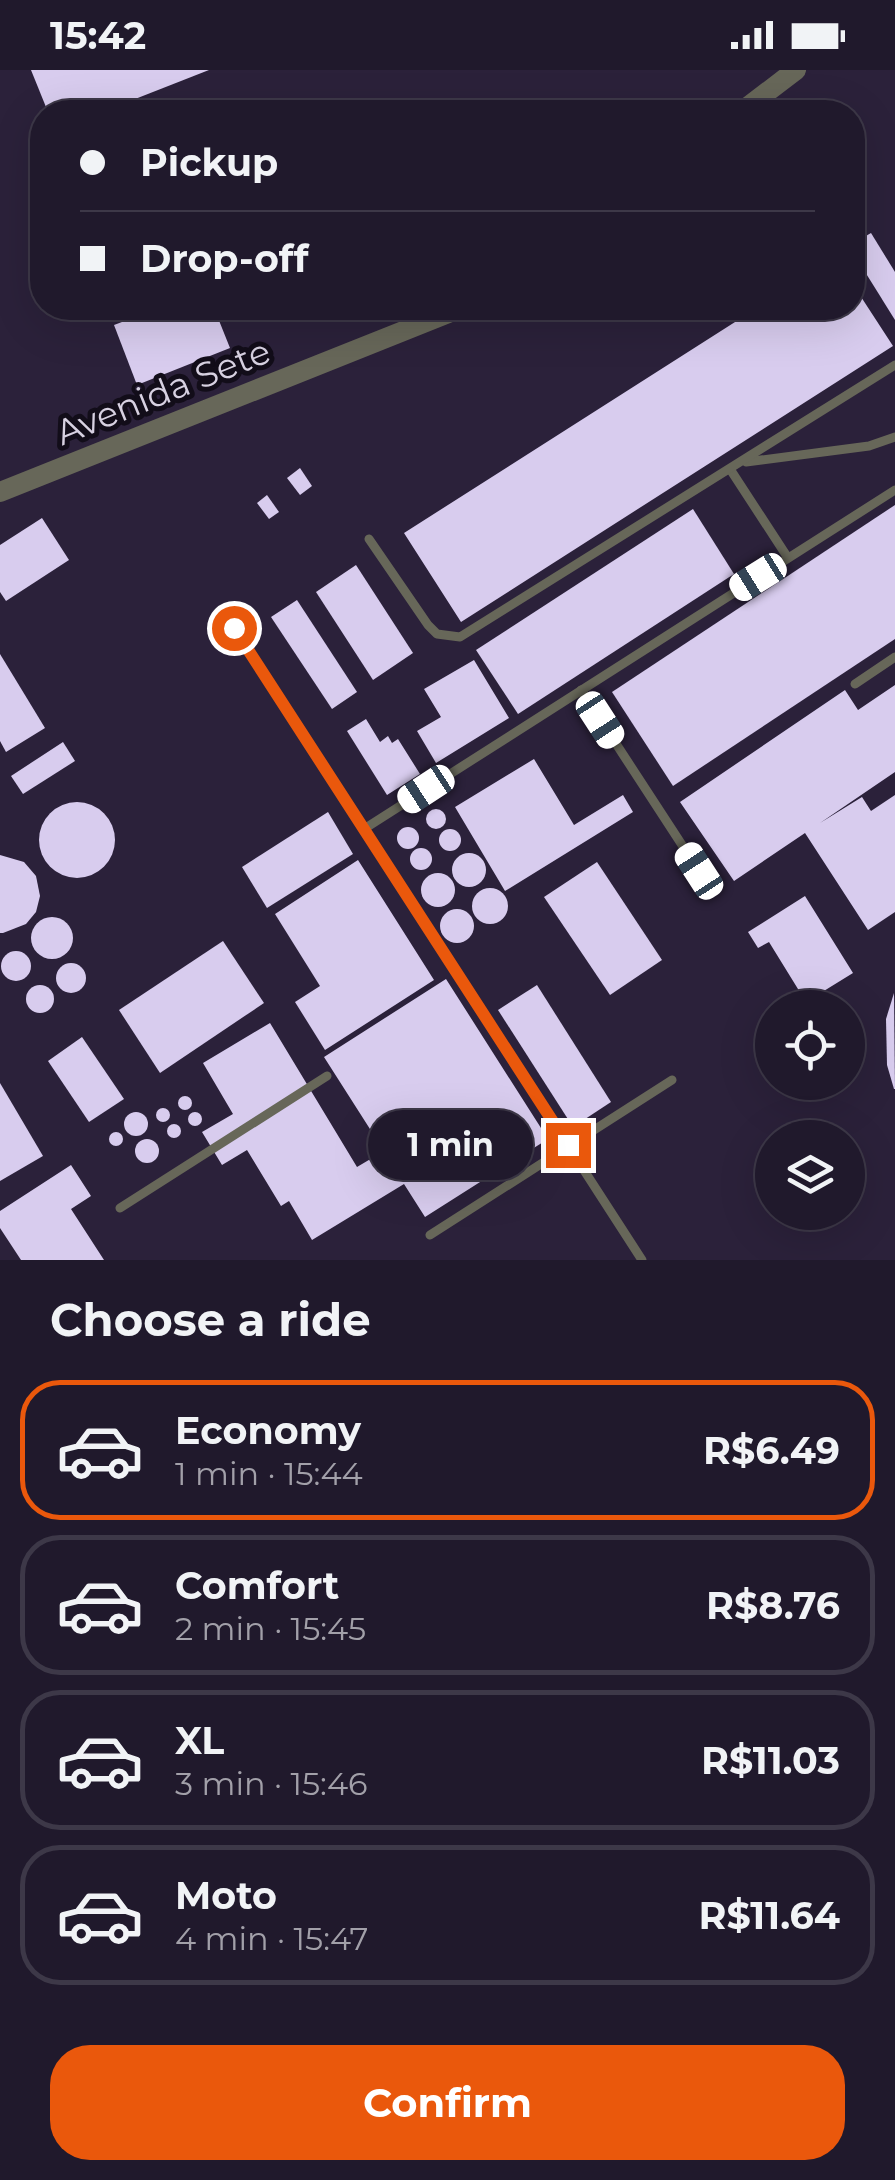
<!DOCTYPE html>
<html lang="en">
<head>
<meta charset="utf-8">
<style>
  :root { --surface:#20192c; --page:#2d2638; --text:#f1f3f6; --muted:#a2a0a9; --line:#3d3848; --accent:#ea580c }
  body { margin:0; font-family:Montserrat,sans-serif; background:var(--page); color:var(--text); height:100vh; display:flex; flex-direction:column; font-size:38px; white-space:nowrap }
  * { box-sizing:border-box; margin:0 }
  p { font-size:32px; color:var(--muted) }
  .icon { flex:none; width:55px; height:55px; fill:none; stroke:currentColor; stroke-width:2; stroke-linecap:round; stroke-linejoin:round }
  .map { position:relative; height:1190px; overflow:hidden }
  .drawer { display:flex; flex-direction:column; background:var(--surface); flex:1 }
  .drawer>* { flex:none }
  .guide { position:absolute; left:30px; top:30px; width:835px; height:220px; border-radius:40px; box-shadow:0 10px 40px #0002,0 0 0 2px var(--line); display:grid; align-content:center; height:220px; padding:0 50px; background:var(--surface) }
  .tools { position:absolute; left:755px; top:920px; display:grid; gap:20px }
  .tools a { display:grid; place-items:center; width:110px; height:110px; border-radius:50%; background:var(--surface); box-shadow:0 10px 40px #0002,0 0 0 2px var(--line); font-size:50px }
  .end { position:absolute; width:45px; height:45px; margin:-22px; border:12px solid #ea580c; background:#fff; box-shadow:0 0 0 5px #fff }
  .from { border-radius:50% }
  .bubble { position:absolute; height:70px; border-radius:35px; background:var(--surface); box-shadow:0 10px 40px #0002,0 0 0 2px var(--line); font-size:32px; font-weight:700; line-height:70px; text-align:center }
  .car { position:absolute; width:30px; height:60px; margin:-30px -15px; border-radius:12px; box-shadow:0 0 8px 2px #0007; background:linear-gradient(#fff 24%,#345 0 40%,#fff 0 76%,#345 0 86%,#fff 0) }
  .guide b { display:flex; align-items:center; gap:35px; height:95px; font-size:38px }
  .guide b+b { border-top:2px solid var(--line) }
  .guide i { width:25px; height:25px; background:var(--text) }
  ul { padding:0; list-style:none }
  li { display:flex; align-items:center; gap:30px; height:140px; margin:0 20px 15px; padding:0 30px; border:5px solid var(--line); border-radius:40px }
  li div { flex:1 }
  li b { display:block; font-size:38px }
  li em { font-style:normal; font-weight:700 }
  li.active { border-color:var(--accent) }
  li>.icon { width:90px; height:90px; stroke-width:1.5 }
  h2 { padding:0 50px; font-size:45px; line-height:120px }
  .button { display:flex; gap:20px; margin-top:auto; padding:20px 50px }
  .button a { flex:1; height:115px; border-radius:40px; background:var(--accent); color:#fff; font-size:40px; font-weight:700; line-height:115px; text-align:center }
  .status { display:flex; justify-content:space-between; align-items:center; height:70px; padding:0 50px; background:var(--surface); direction:ltr }
  .status svg { height:28px; fill:currentColor }
  .map>svg:first-child { display:block }
  .building { fill:#d8ccee }
  .lines { fill:none; stroke-linecap:round; stroke-linejoin:round }
  .service { stroke:#676759; stroke-width:9 }
  .tertiary { stroke:#676759; stroke-width:20 }
  .route { stroke:#ea580c; stroke-width:12 }
  .labels { text-anchor:middle; stroke-width:10; stroke-linejoin:round; paint-order:stroke }
  .street-label { font-size:35px; fill:#d7d1e1; stroke:#120d19 }
</style>
</head>
<body>
<div class="status"><b>15:42</b><svg viewBox="0 0 49 12"><path d="M0 12V9h3v3zM5 12V6h3v6zM10 12V3h3v9zM15 12V0h3v12zM26 1h20v11H26zM47 4h2v5h-2z"/></svg></div>
<div class="map">
<svg width="895" height="1190" viewBox="0 0 895 1190">
  <rect width="100%" height="100%" fill="#2b213a"/>
  <g class="building">
    <path d="M31 0H209L102 42H48Z"/>
    <path d="M871 163 895 202V250L852 181V174Z"/>
    <path d="M852 213 893 276 461 552 404 463 757 238H852Z"/>
    <path d="M159 238H214L230 278 137 315 114 255Z"/>
    <path d="M300 398 312 416 300 425 287 408Z"/>
    <path d="M267 425 279 442 269 449 257 433Z"/>
    <path d="M895 435V569L673 716 612 622Z"/>
    <path d="M693 439 734 504 518 644 476 580Z"/>
    <path d="M42 448 69 490 6 531 0 522V475Z"/>
    <path d="M356 495 413 583 373 610 316 522Z"/>
    <path d="M297 530 357 622 332 639 271 547Z"/>
    <path d="M0 584 45 658 6 682 0 671Z"/>
    <path d="M474 590 509 648 436 693 417 661 441 647 424 619Z"/>
    <path d="M895 615V702L820 753 862 727 871 741 895 725V842L868 860 805 763 734 811 680 732 845 620 858 640Z"/>
    <path d="M366 649 380 672 388 666 392 673 398 669 420 704 387 725 347 661Z"/>
    <path d="M63 672 75 691 23 724 11 706Z"/>
    <path d="M534 689 574 755 623 725 633 742 505 821 455 737Z"/>
    <circle cx="77" cy="770" r="38"/>
    <circle cx="436" cy="749" r="10"/>
    <path d="M328 742 353 784 267 838 242 797Z"/>
    <circle cx="408" cy="768" r="11"/>
    <circle cx="450" cy="770" r="11"/>
    <circle cx="421" cy="789" r="11"/>
    <circle cx="469" cy="800" r="17"/>
    <path d="M0 785 24 792 36 806 40 826 36 842 26 854 3 863H0Z"/>
    <path d="M358 790 434 910 325 980 295 932 320 916 275 844Z"/>
    <path d="M597 792 662 890 610 925 544 827Z"/>
    <circle cx="438" cy="820" r="17"/>
    <circle cx="490" cy="836" r="18"/>
    <path d="M805 826 853 903 806 932 769 872 758 878 748 862Z"/>
    <circle cx="457" cy="856" r="17"/>
    <circle cx="52" cy="868" r="21"/>
    <path d="M223 871 264 933 160 1003 119 940Z"/>
    <circle cx="16" cy="896" r="15"/>
    <circle cx="71" cy="908" r="15"/>
    <path d="M446 909 548 1069 425 1147 404 1114 312 1170 289 1131 281 1136 247 1080 222 1095 202 1062 233 1044 203 993 270 953 357 1097 384 1081 324 987Z"/>
    <circle cx="40" cy="929" r="14"/>
    <path d="M537 915 611 1032 573 1057 498 940Z"/>
    <path d="M894 923 895 1019H894L887 995 886 949Z"/>
    <path d="M82 967 124 1029 89 1052 48 991Z"/>
    <path d="M0 1013 43 1086 0 1111Z"/>
    <circle cx="185" cy="1033" r="7"/>
    <circle cx="163" cy="1045" r="7"/>
    <circle cx="195" cy="1049" r="7"/>
    <circle cx="136" cy="1054" r="12"/>
    <circle cx="174" cy="1061" r="7"/>
    <circle cx="116" cy="1069" r="7"/>
    <circle cx="147" cy="1081" r="12"/>
    <path d="M71 1095 91 1126 71 1139 104 1190H21L0 1158V1141Z"/>
  </g>
  <g class="lines">
    <g class="service">
      <path d="M746 392 869 376 895 367"/>
      <path d="M730 399 788 488"/>
      <path d="M369 469 428 555 437 564 460 567 895 295"/>
      <path d="M234 559 642 1190"/>
      <path d="M855 614 895 587"/>
      <path d="M581 620 699 801"/>
      <path d="M364 759 895 420"/>
      <path d="M120 1138 327 1006"/>
      <path d="M430 1165 672 1010"/>
    </g>
    <g class="tertiary">
      <path d="M741 42 796 0"/>
      <path d="M0 422 461 238"/>
    </g>
  </g>
  <g class="lines">
    <path class="route" d="M234 558 568 1075"/>
  </g>
  <g class="labels">
    <g class="street-label">
      <text transform="translate(163 322) rotate(-22)" y="12">Avenida Sete</text>
    </g>
  </g>
</svg>
<div class="tools">
<a><svg class="icon" aria-label="locate" viewBox="0 0 24 24"><circle cx="12" cy="12" r="6"/><path d="M12 2v4M12 18v4M2 12h4M18 12h4"/></svg></a>
<a><svg class="icon" aria-label="layers" viewBox="0 0 24 24"><path d="M12 4l9 5-9 5-9-5zM3 14l9 5 9-5"/></svg></a>
</div>
<i class="end from" style="left:234px;top:558px"></i>
<i class="end" style="left:568px;top:1075px"></i>
<div class="bubble" style="left:368px;top:1040px;width:165px">1 min</div>
<i class="car" style="left:758px;top:507px;rotate:238deg"></i>
<i class="car" style="left:600px;top:650px;rotate:147deg"></i>
<i class="car" style="left:426px;top:719px;rotate:237deg"></i>
<i class="car" style="left:699px;top:801px;rotate:327deg"></i>
<div class="guide">
<b><i class="from"></i>Pickup</b>
<b><i></i>Drop-off</b>
</div>
</div>
<section class="drawer">
<h2>Choose a ride</h2>
<ul>
<li class="active"><svg class="icon" aria-label="car" viewBox="0 0 24 24"><path d="M5 17H2v-5l4-1 3-4h7l3 4 3 1v5h-3M9 17h6M6 11h13"/><circle cx="7" cy="17" r="2"/><circle cx="17" cy="17" r="2"/></svg><div><b>Economy</b><p>1 min · 15:44</p></div><em>R$6.49</em></li>
<li><svg class="icon" aria-label="car" viewBox="0 0 24 24"><path d="M5 17H2v-5l4-1 3-4h7l3 4 3 1v5h-3M9 17h6M6 11h13"/><circle cx="7" cy="17" r="2"/><circle cx="17" cy="17" r="2"/></svg><div><b>Comfort</b><p>2 min · 15:45</p></div><em>R$8.76</em></li>
<li><svg class="icon" aria-label="car" viewBox="0 0 24 24"><path d="M5 17H2v-5l4-1 3-4h7l3 4 3 1v5h-3M9 17h6M6 11h13"/><circle cx="7" cy="17" r="2"/><circle cx="17" cy="17" r="2"/></svg><div><b>XL</b><p>3 min · 15:46</p></div><em>R$11.03</em></li>
<li><svg class="icon" aria-label="car" viewBox="0 0 24 24"><path d="M5 17H2v-5l4-1 3-4h7l3 4 3 1v5h-3M9 17h6M6 11h13"/><circle cx="7" cy="17" r="2"/><circle cx="17" cy="17" r="2"/></svg><div><b>Moto</b><p>4 min · 15:47</p></div><em>R$11.64</em></li>
</ul>
<div class="button"><a>Confirm</a></div>
</section>
</body>
</html>
